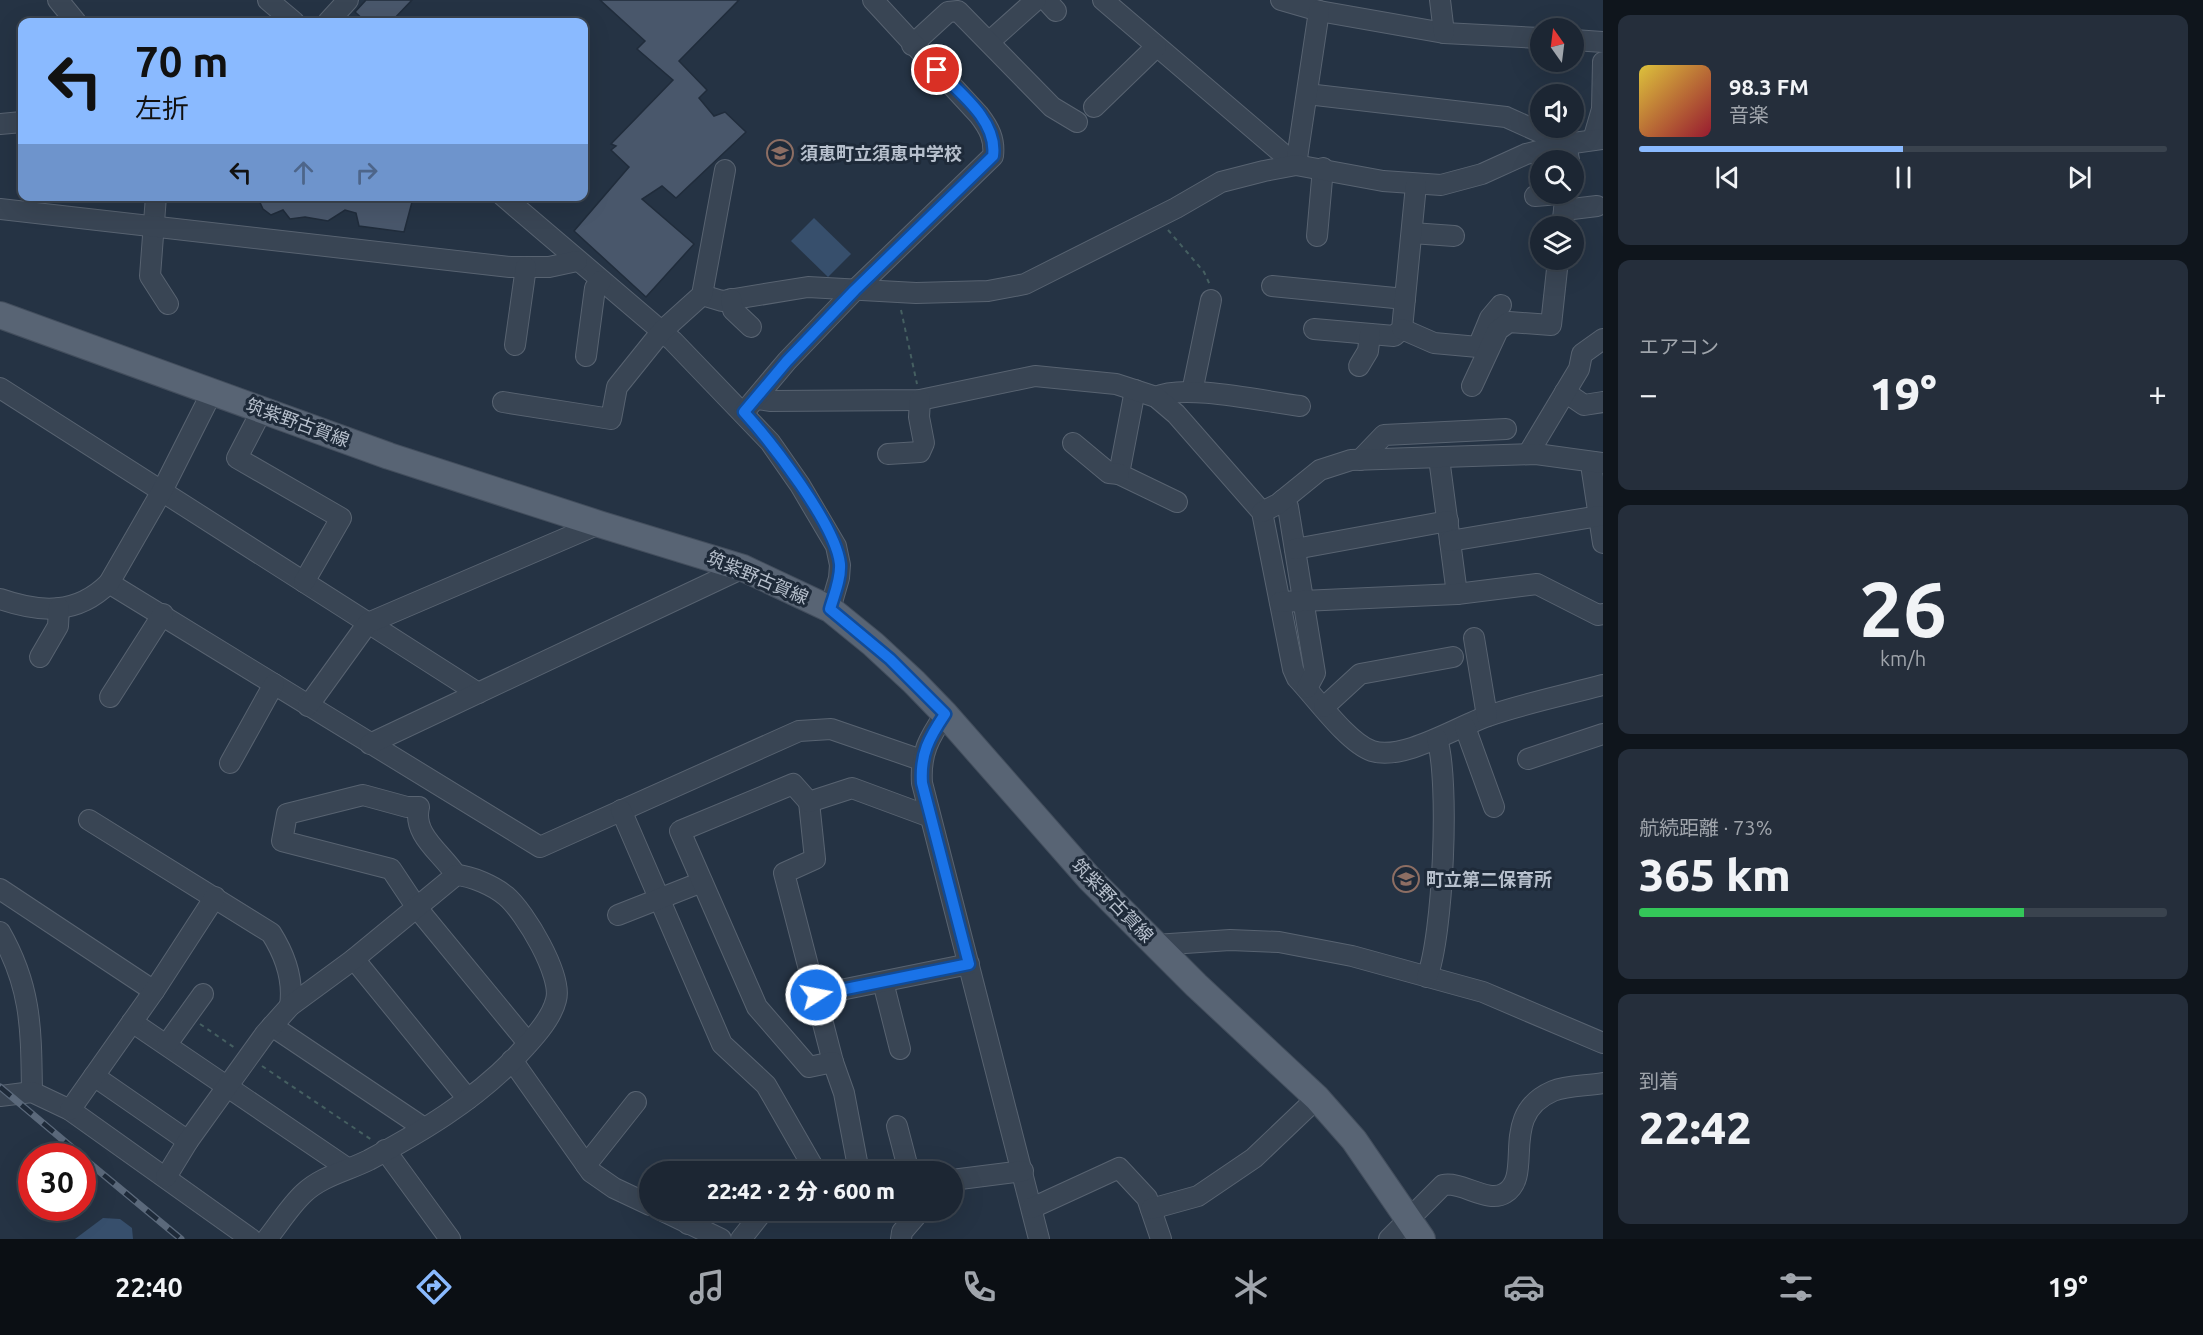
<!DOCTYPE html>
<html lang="ja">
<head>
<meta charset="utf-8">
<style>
	:root { --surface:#1c2633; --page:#252e3b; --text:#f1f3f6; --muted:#a0a5ac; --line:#3a434e; --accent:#8abaff }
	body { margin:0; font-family:Ubuntu,"Noto Sans JP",sans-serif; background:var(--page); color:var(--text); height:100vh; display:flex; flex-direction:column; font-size:22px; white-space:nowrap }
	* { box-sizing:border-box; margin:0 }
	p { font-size:20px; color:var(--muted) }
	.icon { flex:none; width:33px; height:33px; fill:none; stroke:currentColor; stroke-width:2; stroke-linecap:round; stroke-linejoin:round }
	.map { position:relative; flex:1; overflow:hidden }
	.details { display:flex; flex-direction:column; gap:15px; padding:15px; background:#0f151c; width:600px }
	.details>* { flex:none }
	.guide { position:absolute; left:18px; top:18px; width:570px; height:183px; border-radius:12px; box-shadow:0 6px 24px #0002,0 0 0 2px var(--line); background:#8abaff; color:#111; overflow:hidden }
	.needle { width:39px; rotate:346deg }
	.tools { position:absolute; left:1530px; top:18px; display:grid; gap:12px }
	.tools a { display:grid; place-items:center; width:54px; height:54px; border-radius:50%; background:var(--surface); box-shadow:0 6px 24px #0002,0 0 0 2px var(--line); font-size:30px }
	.speed { position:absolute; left:18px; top:1143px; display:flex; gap:12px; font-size:30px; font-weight:700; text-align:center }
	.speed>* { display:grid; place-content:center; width:78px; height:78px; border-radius:50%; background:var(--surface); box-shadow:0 6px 24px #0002,0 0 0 2px var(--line); line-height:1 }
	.speed .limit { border:9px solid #d22; background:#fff; color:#111 }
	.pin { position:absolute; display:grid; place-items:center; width:51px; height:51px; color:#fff; margin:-26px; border:3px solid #fff; border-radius:50%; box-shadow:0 2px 6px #0007 }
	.me { position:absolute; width:66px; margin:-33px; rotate:79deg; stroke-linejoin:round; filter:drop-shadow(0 0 4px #0008) }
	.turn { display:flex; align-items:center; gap:21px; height:126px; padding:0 18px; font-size:27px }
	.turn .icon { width:78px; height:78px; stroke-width:2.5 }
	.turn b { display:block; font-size:42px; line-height:51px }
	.lanes { display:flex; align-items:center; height:57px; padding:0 18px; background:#0003; justify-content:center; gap:30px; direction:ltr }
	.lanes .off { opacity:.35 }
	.big { font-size:45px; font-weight:800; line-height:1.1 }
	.details .widget { flex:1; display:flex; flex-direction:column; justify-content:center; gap:9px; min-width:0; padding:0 21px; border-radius:12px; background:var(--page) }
	.details .dial { align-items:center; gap:0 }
	.dial b { font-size:78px; line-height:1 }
	.song { display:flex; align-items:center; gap:18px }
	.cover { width:72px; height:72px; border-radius:9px; background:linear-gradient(135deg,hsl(50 70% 55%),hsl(350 70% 35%)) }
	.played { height:6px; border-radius:3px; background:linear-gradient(90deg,var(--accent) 50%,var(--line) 50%) }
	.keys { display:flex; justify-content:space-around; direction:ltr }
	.heat { display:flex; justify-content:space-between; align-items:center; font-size:33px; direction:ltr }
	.charge { height:9px; border-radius:4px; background:linear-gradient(90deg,#34c759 73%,var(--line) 0) }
	.trip { position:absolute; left:639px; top:1161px; width:324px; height:60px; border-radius:30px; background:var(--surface); box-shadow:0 6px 24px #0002,0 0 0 2px var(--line); font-weight:800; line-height:60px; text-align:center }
	.tab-bar { display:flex; height:96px; justify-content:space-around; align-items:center; background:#0b0f14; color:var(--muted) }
	.tab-bar .icon { width:42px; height:42px }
	.tab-bar .active { color:var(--accent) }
	.tab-bar b { font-size:27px; color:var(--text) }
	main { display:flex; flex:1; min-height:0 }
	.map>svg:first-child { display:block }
</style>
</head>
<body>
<main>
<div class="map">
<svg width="1603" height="1239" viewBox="0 0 1603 1239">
	<rect width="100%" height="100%" fill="#253344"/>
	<g fill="#374f6c">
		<path d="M814,218L851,254L828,277L791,241Z"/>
		<path d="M103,1218L120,1219L132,1228L133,1239H75Z"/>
	</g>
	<g fill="#49576b" stroke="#202c3b" stroke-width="1.5">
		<path d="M366,0H412L391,22H366L355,12Z"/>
		<path d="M600,0H739L679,61L707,90L699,98L714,116L725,112L746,132L676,198L662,186L642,199L694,244L646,297L574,231L629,167L611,150L616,146L611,144L673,80L637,49L645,41Z"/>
		<path d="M257,196H410L412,202L404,232L359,226L356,213L345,210L328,221L305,217L290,219L283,210L271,215L263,209Z"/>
	</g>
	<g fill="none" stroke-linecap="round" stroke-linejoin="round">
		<defs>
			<g id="minor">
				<path d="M58,0L76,22"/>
				<path d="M268,0L294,22"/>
				<path d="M1046,0L1056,11"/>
				<path d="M1103,0L1296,165"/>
				<path d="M1281,0L1319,11L1444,33L1540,38"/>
				<path d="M1440,0L1444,33"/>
				<path d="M328,22L348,0"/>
				<path d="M1574,40L1603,42"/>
				<path d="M989,42L1036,0"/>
				<path d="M912,45L948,12L958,11L1052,107L1077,122"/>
				<path d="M1307,94L1506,117L1566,144L1569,160"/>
				<path d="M1094,107L1156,47"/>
				<path d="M0,124L22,122"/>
				<path d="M1593,140L1602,109L1603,62"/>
				<path d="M1296,165L1319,11"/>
				<path d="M156,196L150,276L168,304"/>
				<path d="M503,196L673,341L770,442L800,485L836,546L840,565L839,578L830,609"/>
				<path d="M1535,196L1559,194"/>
				<path d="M0,209L510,267H549L577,261"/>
				<path d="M1564,210L1597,206"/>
				<path d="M1562,226L1566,194"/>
				<path d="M1412,233L1454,236"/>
				<path d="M1317,236L1323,168"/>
				<path d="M1272,286L1405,299"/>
				<path d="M702,295L722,301L808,287L916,293L988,291L1025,284L1176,208L1221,182L1264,171L1296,165L1383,181L1441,185L1482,174L1526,154L1566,144L1603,139"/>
				<path d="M731,299L733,310L751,327"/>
				<path d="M1314,329L1394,336L1402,329L1416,185"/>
				<path d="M1402,329L1434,343L1478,347L1490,318L1501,305"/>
				<path d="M515,345L526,267"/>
				<path d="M586,356L595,288L601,281"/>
				<path d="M1359,366L1368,351L1370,334"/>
				<path d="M1472,386L1498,330L1509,322L1551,325L1558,260"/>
				<path d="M0,388L478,693"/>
				<path d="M1135,390L1119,474L1177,502"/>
				<path d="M1192,392L1211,300"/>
				<path d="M1565,392L1584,405L1603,402"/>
				<path d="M1156,397C1184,383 1266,402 1300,406"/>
				<path d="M757,399L771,401L920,400L1035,376L1116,384L1156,397L1176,414L1262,512L1293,669L1297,678C1316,698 1348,743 1372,751C1404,761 1458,726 1488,716C1526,703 1565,695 1603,685"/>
				<path d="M503,402L611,419L617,387L662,331L702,295L725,170"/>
				<path d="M263,408L237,458L341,518L304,582"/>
				<path d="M744,412L787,361L855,290L993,156C995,139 989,128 979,115L873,0"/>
				<path d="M1073,443L1109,473L1119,474"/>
				<path d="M888,454L920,452L924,443L919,417L920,400"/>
				<path d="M1528,454L1579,369L1582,354L1603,339"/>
				<path d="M1439,458L1457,594"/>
				<path d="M1360,460L1384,435L1506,429"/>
				<path d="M1593,462L1592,471L1603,543"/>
				<path d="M1283,500L1288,507L1315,673L1307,688"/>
				<path d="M1262,512L1278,504L1320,470L1351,460L1536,454L1603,463"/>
				<path d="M1450,541L1599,516"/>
				<path d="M1295,549L1448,521"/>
				<path d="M109,583L540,847L799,731L831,729L921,760"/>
				<path d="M0,599C40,613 77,615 109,583L162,491L213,390"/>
				<path d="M1280,602L1457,594L1537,584L1598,615L1603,614"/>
				<path d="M1474,638L1487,716"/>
				<path d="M40,657L58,626L59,608"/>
				<path d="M110,697L163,614"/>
				<path d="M308,706L368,623L599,524"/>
				<path d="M1324,707L1360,674L1453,657"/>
				<path d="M945,714C929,738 920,753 922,783L1039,1239"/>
				<path d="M1465,727L1494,807"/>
				<path d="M370,744L743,568"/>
				<path d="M1528,759L1603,734"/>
				<path d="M230,763L274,684"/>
				<path d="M809,802L815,859L784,873L833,1062"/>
				<path d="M621,810L722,1044L766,1085L816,1172"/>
				<path d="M89,820L271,933C285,955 294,979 290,1006"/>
				<path d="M456,875C442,853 412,835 419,807H407L363,795L287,814L282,841L391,869L417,908L528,1043"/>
				<path d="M0,889L154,991"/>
				<path d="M618,915L702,882"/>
				<path d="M0,932C32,988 31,1030 32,1092"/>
				<path d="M1155,945L1230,940L1279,942L1352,956L1483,992L1603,1043"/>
				<path d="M354,959L468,1099"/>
				<path d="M1427,977C1443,937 1450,780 1437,739"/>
				<path d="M883,982L900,1049"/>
				<path d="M816,995L969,964"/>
				<path d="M132,1022L347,1168"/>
				<path d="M272,1026L424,1128"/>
				<path d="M167,1044L203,994"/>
				<path d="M512,1060L591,1172L614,1188L650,1205"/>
				<path d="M94,1076L188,1141"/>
				<path d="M0,1096L32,1092L70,1110L251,1239"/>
				<path d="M70,1110L154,991L215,897"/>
				<path d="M897,1126L909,1172"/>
				<path d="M385,1150L450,1239"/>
				<path d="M586,1165L636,1102"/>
				<path d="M859,1172L844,1093L833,1062L809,1067L757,1007L680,831L793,784L809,802L852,788L925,815"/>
				<path d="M166,1177L188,1141L265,1034L290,1006L354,959L456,875C472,876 494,886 506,896C525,912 563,976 556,1000C551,1021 528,1044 514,1059C472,1102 421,1132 369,1160C347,1171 322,1176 304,1193C290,1206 279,1224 267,1239"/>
				<path d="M952,1180L1023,1171"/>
				<path d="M1032,1208L1119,1168L1147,1198L1161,1239"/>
				<path d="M1151,1209L1198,1196L1254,1158L1317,1098"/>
				<path d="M661,1210L721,1239"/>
				<path d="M688,1224L703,1210"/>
				<path d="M741,1239L764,1210"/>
				<path d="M901,1239L902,1232L921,1210"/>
				<path d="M1389,1239L1443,1185C1462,1181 1488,1204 1505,1193C1535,1175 1497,1115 1553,1091C1567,1085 1587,1086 1603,1083"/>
			</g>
			<path id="major" d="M0,315L389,456L599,524L743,568L830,609L873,644L914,682L945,714L1089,878L1196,985L1317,1098L1354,1140L1422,1239"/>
		</defs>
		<use href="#minor" stroke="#586371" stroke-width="22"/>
		<use href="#major" stroke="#434e5d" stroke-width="28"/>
		<g stroke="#455f61" stroke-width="2" stroke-dasharray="4.5 4.5" stroke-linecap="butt">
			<path d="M1168,230L1204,272L1210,285"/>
			<path d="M901,310L917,384"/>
			<path d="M200,1024L235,1048"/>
			<path d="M262,1066L372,1140"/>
		</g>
		<use href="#minor" stroke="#394554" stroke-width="20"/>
		<use href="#major" stroke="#586474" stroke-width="26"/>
		<defs>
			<g id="rail">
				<path d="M0,1087L82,1156"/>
				<path d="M82,1157L181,1239"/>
			</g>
		</defs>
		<use href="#rail" stroke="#5b697b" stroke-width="7"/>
		<use href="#rail" stroke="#1e2a39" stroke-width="4.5" stroke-dasharray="14" stroke-linecap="butt"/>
	</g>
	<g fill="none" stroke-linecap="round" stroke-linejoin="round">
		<defs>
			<path id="route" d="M816,995L969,964L922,783C920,754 929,738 945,714L890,659L830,609C834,595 841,579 840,564C836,525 771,442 744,412L787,361L855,290L993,156C998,121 959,92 937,70"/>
		</defs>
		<use href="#route" stroke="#114b97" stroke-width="15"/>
		<use href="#route" stroke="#1a73e8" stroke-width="10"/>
	</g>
	<defs>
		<symbol id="school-ring" viewBox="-11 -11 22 22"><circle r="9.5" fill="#1e2a39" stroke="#8d6e63" stroke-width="1.5"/><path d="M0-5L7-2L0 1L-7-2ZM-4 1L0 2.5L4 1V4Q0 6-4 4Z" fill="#8d6e63"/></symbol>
	</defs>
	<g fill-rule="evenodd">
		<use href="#school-ring" x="765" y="138" width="30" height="30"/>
		<use href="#school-ring" x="1391" y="864" width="30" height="30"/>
	</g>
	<g text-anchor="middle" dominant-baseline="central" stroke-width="6" stroke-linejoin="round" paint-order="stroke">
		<g font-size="18" font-weight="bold" fill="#b7c0cd" stroke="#1e2a39" text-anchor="start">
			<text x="800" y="153">須恵町立須恵中学校</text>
			<text x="1426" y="879">町立第二保育所</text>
		</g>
		<g font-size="18" fill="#b7c0cd" stroke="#1e2a39">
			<text transform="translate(298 422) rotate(20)">筑紫野古賀線</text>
			<text transform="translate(758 577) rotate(23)">筑紫野古賀線</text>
			<text transform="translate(1113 900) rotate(46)">筑紫野古賀線</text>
		</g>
	</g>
</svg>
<div class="tools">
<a><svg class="needle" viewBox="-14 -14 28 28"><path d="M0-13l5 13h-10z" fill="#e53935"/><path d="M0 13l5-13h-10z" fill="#a0a5ac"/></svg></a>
<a><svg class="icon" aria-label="sound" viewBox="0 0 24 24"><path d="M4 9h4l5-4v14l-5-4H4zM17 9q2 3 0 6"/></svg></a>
<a><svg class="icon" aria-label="search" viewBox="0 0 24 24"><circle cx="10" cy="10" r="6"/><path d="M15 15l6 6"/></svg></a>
<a><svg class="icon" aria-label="layers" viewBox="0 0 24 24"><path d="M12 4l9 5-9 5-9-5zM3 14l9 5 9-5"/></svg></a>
</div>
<div class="speed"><div class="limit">30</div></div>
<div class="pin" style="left:937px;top:70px;background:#d93025"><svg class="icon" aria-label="arrive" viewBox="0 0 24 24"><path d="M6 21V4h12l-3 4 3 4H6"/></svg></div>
<svg class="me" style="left:816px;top:995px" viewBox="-20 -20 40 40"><circle r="17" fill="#1a73e8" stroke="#fff" stroke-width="3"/><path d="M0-11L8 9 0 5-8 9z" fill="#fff"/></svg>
<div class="trip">22:42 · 2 分 · 600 m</div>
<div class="guide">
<div class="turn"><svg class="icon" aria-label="left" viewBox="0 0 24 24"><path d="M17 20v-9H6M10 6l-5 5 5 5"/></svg><div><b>70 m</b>左折</div></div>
<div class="lanes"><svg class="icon" aria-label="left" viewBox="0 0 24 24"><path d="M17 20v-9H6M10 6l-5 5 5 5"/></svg><svg class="icon off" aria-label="ahead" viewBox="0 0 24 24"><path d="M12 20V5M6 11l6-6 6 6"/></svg><svg class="icon off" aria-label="right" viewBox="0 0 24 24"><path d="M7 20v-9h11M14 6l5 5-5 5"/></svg></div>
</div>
</div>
<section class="details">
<div class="widget">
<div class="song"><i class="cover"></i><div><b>98.3 FM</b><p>音楽</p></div></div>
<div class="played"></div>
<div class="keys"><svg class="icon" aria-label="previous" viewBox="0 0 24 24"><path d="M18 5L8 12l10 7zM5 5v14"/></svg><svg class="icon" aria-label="pause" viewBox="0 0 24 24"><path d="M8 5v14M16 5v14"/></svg><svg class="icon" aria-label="next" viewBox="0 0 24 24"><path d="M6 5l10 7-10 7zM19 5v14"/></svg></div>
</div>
<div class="widget"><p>エアコン</p>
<div class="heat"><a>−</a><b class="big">19°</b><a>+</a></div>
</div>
<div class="widget dial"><b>26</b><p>km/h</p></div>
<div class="widget"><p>航続距離 · 73%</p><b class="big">365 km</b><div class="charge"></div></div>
<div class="widget"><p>到着</p><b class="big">22:42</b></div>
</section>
</main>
<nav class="tab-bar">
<b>22:40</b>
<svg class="icon active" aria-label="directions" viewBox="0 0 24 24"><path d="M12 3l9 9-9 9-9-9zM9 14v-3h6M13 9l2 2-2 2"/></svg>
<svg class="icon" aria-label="music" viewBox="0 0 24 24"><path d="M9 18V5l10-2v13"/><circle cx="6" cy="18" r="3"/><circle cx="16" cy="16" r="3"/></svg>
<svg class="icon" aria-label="phone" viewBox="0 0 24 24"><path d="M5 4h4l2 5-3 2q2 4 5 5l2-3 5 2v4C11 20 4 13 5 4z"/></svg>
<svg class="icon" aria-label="climate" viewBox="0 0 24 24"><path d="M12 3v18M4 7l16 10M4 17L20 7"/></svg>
<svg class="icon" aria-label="car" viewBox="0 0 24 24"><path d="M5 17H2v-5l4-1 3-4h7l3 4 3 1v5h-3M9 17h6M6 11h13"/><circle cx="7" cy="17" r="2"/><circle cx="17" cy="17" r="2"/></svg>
<svg class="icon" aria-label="filters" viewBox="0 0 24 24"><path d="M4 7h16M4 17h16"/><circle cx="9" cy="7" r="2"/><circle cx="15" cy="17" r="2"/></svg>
<b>19°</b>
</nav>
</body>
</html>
